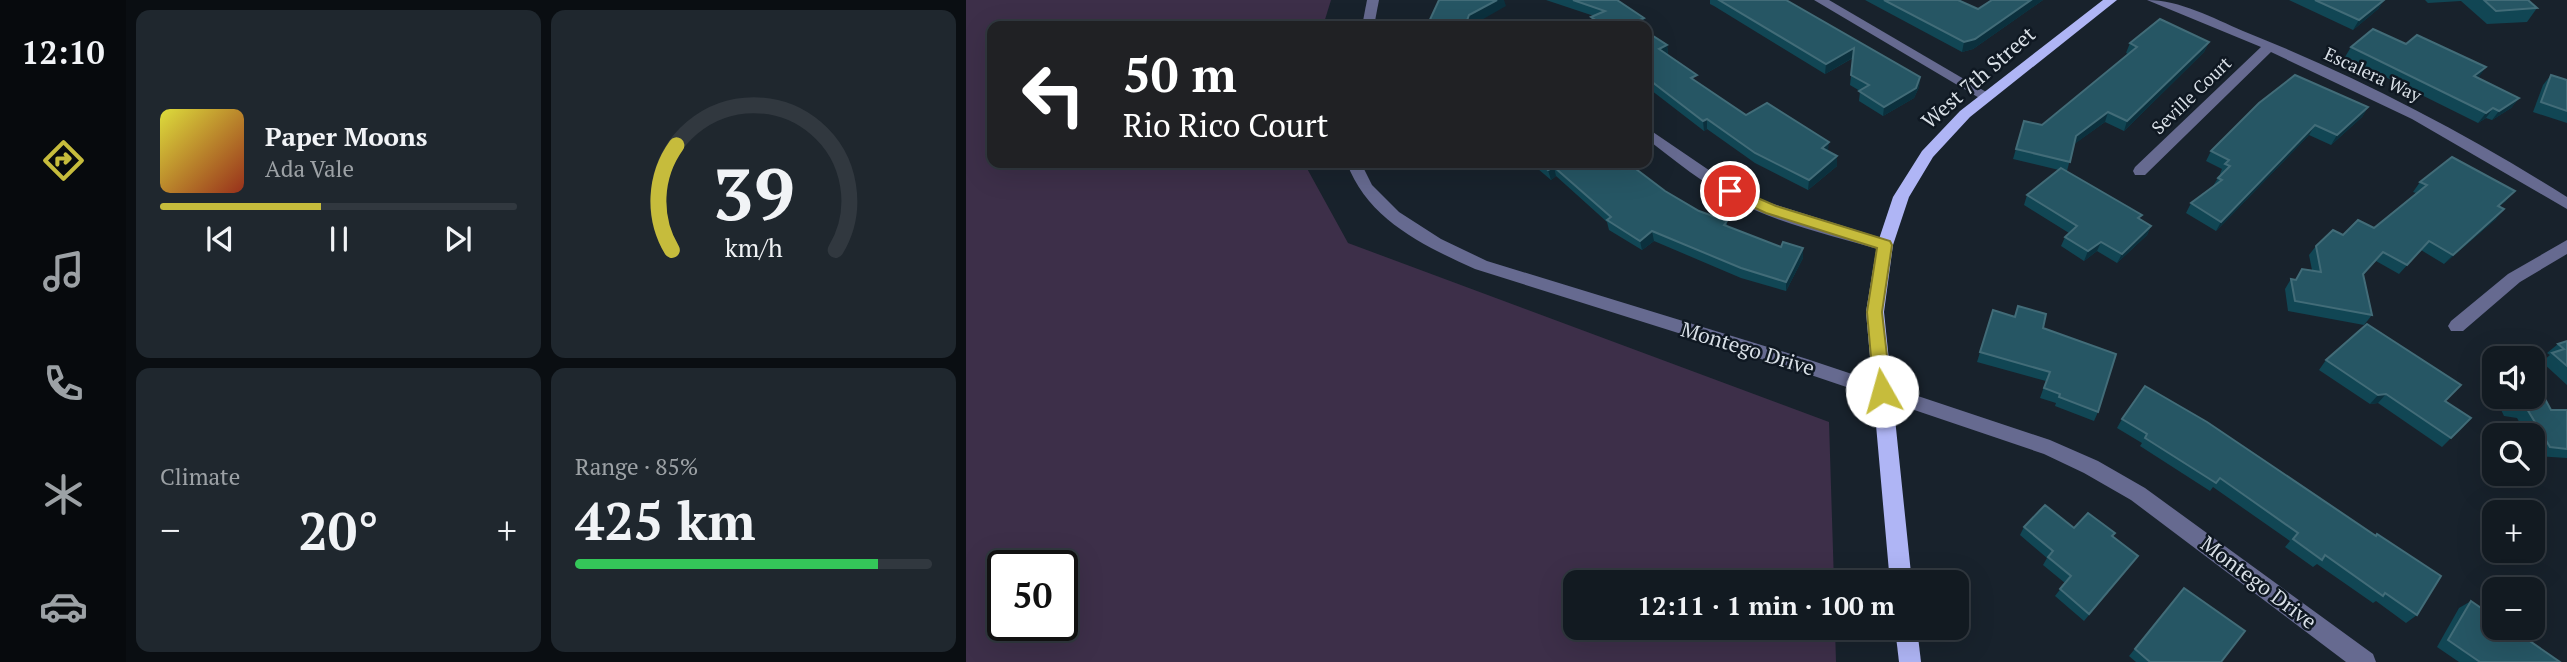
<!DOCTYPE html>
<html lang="en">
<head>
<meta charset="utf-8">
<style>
	:root { --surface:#121a21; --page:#1f272e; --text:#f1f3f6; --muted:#9ca1a5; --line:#31383f; --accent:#c6bc3c }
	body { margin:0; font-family:"PT Serif",serif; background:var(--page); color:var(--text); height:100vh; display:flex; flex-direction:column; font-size:26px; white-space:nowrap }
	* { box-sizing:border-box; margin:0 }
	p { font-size:23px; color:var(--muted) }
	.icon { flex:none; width:38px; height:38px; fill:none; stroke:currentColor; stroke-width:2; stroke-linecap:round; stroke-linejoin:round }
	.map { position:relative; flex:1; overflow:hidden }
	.details { display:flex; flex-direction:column; gap:10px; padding:10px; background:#0a0e12; width:840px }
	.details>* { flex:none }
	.guide { position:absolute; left:21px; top:21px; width:665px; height:147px; border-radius:14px; box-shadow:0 7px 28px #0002,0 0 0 2px var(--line); background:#202124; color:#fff; overflow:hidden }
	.controls { position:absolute; left:1516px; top:346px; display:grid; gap:14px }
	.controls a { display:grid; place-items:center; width:63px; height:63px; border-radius:14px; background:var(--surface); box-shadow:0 7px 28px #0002,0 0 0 2px var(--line); font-size:35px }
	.speed { position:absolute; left:21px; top:550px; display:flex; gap:14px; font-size:35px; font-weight:700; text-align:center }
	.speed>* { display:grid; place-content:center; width:91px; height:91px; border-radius:50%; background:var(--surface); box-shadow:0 7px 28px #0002,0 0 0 2px var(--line); line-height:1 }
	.speed .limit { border:4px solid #111; border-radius:10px; background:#fff; color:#111 }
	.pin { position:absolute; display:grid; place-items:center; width:60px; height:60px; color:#fff; margin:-30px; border:4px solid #fff; border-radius:50%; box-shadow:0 2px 7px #0007 }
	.me { position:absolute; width:77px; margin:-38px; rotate:353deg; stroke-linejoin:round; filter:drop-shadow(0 0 5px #0008) }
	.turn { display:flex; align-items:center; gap:24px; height:147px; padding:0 21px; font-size:32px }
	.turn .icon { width:91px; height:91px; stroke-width:2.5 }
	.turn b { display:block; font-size:49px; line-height:60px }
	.big { font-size:52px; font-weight:700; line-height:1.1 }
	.details .tile { flex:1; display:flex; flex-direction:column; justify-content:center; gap:10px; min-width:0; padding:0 24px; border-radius:14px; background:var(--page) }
	.details .dial { align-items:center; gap:0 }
	.dial svg { height:182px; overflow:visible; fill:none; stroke:var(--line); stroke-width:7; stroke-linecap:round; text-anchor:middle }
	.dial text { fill:var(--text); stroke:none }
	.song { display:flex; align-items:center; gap:21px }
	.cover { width:84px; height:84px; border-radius:10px; background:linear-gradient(135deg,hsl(60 70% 55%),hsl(10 70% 35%)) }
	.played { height:7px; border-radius:4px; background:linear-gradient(90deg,var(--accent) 45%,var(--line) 45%) }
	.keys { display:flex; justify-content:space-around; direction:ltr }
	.heat { display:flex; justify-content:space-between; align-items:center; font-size:38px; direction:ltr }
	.charge { height:10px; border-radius:5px; background:linear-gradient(90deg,#34c759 85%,var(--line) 0) }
	.details .tiles { flex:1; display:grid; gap:10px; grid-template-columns:repeat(2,1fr) }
	.trip { position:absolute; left:597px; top:570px; width:406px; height:70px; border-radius:14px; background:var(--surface); box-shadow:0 7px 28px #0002,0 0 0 2px var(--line); font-weight:700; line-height:70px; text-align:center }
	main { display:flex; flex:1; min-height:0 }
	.tab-bar { display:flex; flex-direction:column; width:126px; justify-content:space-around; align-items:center; background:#070a0d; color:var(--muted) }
	.tab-bar .icon { width:49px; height:49px }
	.tab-bar .active { color:var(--accent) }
	.tab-bar b { font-size:32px; color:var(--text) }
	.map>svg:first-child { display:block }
</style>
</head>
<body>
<main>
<nav class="tab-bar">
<b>12:10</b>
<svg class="icon active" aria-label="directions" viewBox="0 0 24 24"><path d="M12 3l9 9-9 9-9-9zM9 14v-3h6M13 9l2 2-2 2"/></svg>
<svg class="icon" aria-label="music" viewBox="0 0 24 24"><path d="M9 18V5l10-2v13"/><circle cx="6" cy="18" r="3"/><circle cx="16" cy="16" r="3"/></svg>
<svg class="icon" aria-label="phone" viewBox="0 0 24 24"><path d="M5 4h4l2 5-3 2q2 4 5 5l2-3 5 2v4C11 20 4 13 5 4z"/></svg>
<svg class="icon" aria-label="climate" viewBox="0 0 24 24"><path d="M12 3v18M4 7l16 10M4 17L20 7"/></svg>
<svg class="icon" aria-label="car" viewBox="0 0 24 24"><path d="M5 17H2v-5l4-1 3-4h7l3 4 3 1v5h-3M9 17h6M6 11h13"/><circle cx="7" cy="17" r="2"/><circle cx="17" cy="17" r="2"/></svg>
</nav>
<section class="details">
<div class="tiles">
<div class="tile">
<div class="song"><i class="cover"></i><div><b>Paper Moons</b><p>Ada Vale</p></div></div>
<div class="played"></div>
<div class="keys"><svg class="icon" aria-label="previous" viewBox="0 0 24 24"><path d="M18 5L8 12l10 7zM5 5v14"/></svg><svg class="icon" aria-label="pause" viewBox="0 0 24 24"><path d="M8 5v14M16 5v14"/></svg><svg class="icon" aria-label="next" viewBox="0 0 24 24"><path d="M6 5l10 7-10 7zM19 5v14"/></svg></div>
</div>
<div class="tile dial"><svg viewBox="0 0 100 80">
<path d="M14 69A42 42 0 1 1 86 69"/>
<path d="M14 69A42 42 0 0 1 16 23" stroke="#c6bc3c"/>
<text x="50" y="56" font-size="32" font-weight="700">39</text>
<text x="50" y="72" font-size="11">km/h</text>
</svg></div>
<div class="tile"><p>Climate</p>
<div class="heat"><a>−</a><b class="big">20°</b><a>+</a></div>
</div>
<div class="tile"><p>Range · 85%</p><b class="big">425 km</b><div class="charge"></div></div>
</div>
</section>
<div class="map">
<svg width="1601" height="662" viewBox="0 0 1601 662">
	<rect width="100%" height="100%" fill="#18222c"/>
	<path fill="#3d2f49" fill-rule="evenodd" d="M0,0H365L357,26H26V163H338L382,243L863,422L868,583H609V628H869L870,662H0ZM37,565H96V625H37Z"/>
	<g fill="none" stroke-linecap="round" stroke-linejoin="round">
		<g fill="#666a90" fill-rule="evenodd">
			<path d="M401,0H413L408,26H396Z"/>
			<path d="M848,0H863L1027,96L1025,99H1015Z"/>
			<path d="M1181,0C1214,0 1247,18 1277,31C1390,76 1498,132 1601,197V209L1446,119L1305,52L1179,175H1169L1167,171L1169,167L1295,47Z"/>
			<path d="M681,128L756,179L798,201L925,241L927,245L919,251C869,236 816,225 770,201C738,184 709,161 681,139Z"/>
			<path d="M381,163H395L406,185L433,212L475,239L521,261L841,359L1084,440L1132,461L1179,488L1407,654L1410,662H1380L1165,500L1118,473L1078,454L839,373L509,269C458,246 401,219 381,163Z"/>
			<path d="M1601,240V254L1554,282L1497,331H1485L1482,326L1485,321L1542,274Z"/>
		</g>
		<g fill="#afb5f5" fill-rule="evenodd">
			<path d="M1137,0H1151L1004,117L967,157L943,197L927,245L918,312L946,583H924L900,312L911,245L927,197L956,151L994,111Z"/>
			<path d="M929,628H951L955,662H933Z"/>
		</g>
	</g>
	<g fill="#114654">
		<path d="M580,0H651L679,26H627L625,17L628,16Z"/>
		<path d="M744,0H820L954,77L953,87L948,98L917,116L893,101L894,91L884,85L887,58L859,74L748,6L744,4Z"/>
		<path d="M899,0H992L1012,9L1025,0H1077L1007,49L996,52Z"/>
		<path d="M1323,0H1418L1412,9L1387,30Z"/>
		<path d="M1459,0H1562L1571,8L1561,22L1521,24L1495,1L1462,3Z"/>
		<path d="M681,32L701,45L702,55L731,82L780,115L862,151L871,166L842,190L789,163L741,129L738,131L681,87Z"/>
		<path d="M1243,42L1238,52L1158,131L1139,122L1108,144L1101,171L1185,226L1181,235L1151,263L1131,251L1118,261L1095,246L1099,237L1103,233L1058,205L1061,195L1093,170L1047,159L1058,121L1076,125L1162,54L1160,53L1164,43Z"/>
		<path d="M1385,47L1512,78L1553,98L1545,108L1526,120L1520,118L1512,123L1379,57Z"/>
		<path d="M1585,75L1601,80V123L1567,112L1577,85Z"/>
		<path d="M1402,107L1396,117L1365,145L1343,135L1250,231L1220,213L1225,203L1247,186L1252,178L1255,174H1254L1256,169L1240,161L1245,151Z"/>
		<path d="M565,163H662L699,191L733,211L761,221V226L837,258L820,291L775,278L688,241L676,250L643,230L641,222L590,176L585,180Z"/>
		<path d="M1454,182L1540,201L1534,206L1530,219L1478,264L1455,250L1433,274L1410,261L1397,275L1406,315L1398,325L1322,311L1319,289L1325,279L1329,280L1336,269L1346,270L1343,255L1350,246L1377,235L1408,228L1450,193L1447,192Z"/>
		<path d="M1052,306L1077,328L1132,412L1128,421L1089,406L1090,403L1074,398L1080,381L1011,362L1027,310L1048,316Z"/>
		<path d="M1601,341V385L1576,362L1584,355L1581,353L1592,344Z"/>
		<path d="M1360,360L1479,401L1485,438L1476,447L1412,403L1404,404L1353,370Z"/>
		<path d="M1529,397H1566L1585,410H1601V458L1572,456L1566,445V436H1561L1551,418L1538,416Z"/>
		<path d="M1156,419L1409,535L1411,534L1451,615L1440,623L1410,601L1407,603L1351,564L1347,567L1319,547L1324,541L1247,487L1244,491L1174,446L1176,443L1151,428Z"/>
		<path d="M1058,527L1108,528L1147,536L1172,556L1118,621L1089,596L1099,583L1077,565L1081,558L1054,535Z"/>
		<path d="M1218,588L1255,662H1170L1163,656Z"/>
		<path d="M1505,601L1594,662H1493L1471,647L1493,608Z"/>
	</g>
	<g fill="#0b303d">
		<path d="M531,0H538L540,6L505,26H499L503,15Z"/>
		<path d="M1065,0H1077L1007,49L996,52L998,42Z"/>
		<path d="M1418,0L1412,9L1387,30L1393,20Z"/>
		<path d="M678,18L679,26H661Z"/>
		<path d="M1243,42L1238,52L1158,131L1161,121Z"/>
		<path d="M701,45L702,55L693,49Z"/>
		<path d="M888,48V57L859,74L860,64Z"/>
		<path d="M1520,67L1513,77L1501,86L1508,76Z"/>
		<path d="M954,77L953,87L948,98L917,116L918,107Z"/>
		<path d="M1553,98L1545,108L1526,120L1533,111Z"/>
		<path d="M1402,107L1396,117L1365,145L1371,135Z"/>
		<path d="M1527,108L1520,118L1512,123L1520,113Z"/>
		<path d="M1142,112L1139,122L1107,145L1110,136Z"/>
		<path d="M741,119V129L738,131L737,121Z"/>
		<path d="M1349,125L1343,135L1250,231L1255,222Z"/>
		<path d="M863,142L862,151L856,148Z"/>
		<path d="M871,156V166L842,190L843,180Z"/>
		<path d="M588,167L590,176L585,180L582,170Z"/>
		<path d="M1549,191L1540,201L1523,215L1532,206Z"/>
		<path d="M1538,209L1530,219L1478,264L1487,255Z"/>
		<path d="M1185,226L1181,235L1151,263L1156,254Z"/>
		<path d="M686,231L688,241L676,250L674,241Z"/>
		<path d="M1135,242L1131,251L1118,261L1122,251Z"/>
		<path d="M837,248V258L820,291V282Z"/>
		<path d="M1420,394L1412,403L1404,404L1412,395Z"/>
	</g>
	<g fill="#265664" stroke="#426c78" stroke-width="2">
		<path d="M473,0H531L503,15L499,26H461Z"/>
		<path d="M607,0H651L678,18L661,26H639L625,17L639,11Z"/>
		<path d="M753,0H820L954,77L950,88L918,107L893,91L903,85L885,75L888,48L860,64Z"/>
		<path d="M918,0H992L1012,9L1026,0H1065L1009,39L998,42Z"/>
		<path d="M1349,0H1418L1393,20Z"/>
		<path d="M1518,0H1562L1571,8L1530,11Z"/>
		<path d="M1194,19L1243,42L1161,121L1142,112L1110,136L1104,162L1050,149L1058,121L1076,125L1171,47L1164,43Z"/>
		<path d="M1407,29L1440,44L1451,35L1520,67L1508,76L1553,98L1533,111L1527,108L1520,113L1385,47Z"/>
		<path d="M681,32L701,45L693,49L731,75L725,78L780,115L801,103L863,142L856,148L871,156L843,180L789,153L741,119L737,121L681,78Z"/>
		<path d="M1329,75L1402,107L1371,135L1349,125L1255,222L1225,203L1256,180L1252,178L1264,166L1259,164L1263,160L1245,151L1293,103Z"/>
		<path d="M1585,75L1601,80V111L1575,102Z"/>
		<path d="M1486,157L1549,191L1532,206L1538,209L1487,255L1463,241L1441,265L1417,252L1397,274L1406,315L1329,301L1325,279L1330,280L1336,269L1355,272L1350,246L1367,230L1377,235L1392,220L1408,228L1461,185L1454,182Z"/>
		<path d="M574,163H662L699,191L733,211L761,221L758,225L815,247L817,242L837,248L820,282L775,268L686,231L674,241L641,220L645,217L588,167L582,170Z"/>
		<path d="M1095,168L1176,215L1172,218L1185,226L1156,254L1135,242L1122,251L1099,237L1111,226L1061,195Z"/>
		<path d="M1052,306L1080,314L1077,328L1150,354L1132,412L1093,397L1094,394L1078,388L1084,372L1014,352L1027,310L1049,317Z"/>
		<path d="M1401,324L1495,385L1479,401L1505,418L1485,438L1420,394L1412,395L1360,360Z"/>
		<path d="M1601,341V366L1586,353L1598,349L1592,344Z"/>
		<path d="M1566,385L1572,386L1585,410H1601V449L1584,447L1561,409L1548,407L1543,397H1566Z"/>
		<path d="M1179,386L1241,422L1410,536L1411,534L1475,576L1451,615L1419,593L1417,596L1359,555L1356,560L1327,539L1332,533L1254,478L1250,483L1179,438L1181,434L1156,419Z"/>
		<path d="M1079,505L1108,528L1122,513L1149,533L1146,536L1172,556L1123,614L1094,589L1105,576L1082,557L1087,551L1058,527Z"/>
		<path d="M1218,588L1279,631L1255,662H1184L1169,649Z"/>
		<path d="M1505,601L1528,617V628H1545L1594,662H1514L1482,640Z"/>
	</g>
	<path fill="#c6bc3c" stroke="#817a27" stroke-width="2" d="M764,186L810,206L924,241L926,245L916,312L925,391L922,396H911L908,391L901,312L911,248L800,213L759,194V188Z"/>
	<g text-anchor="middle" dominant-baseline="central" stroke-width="5" stroke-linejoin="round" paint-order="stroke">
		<g font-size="18" fill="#d8dfe6" stroke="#0f1822">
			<text transform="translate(1407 74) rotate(25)">Escalera Way</text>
			<text transform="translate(1225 95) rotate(-44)">Seville Court</text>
		</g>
		<g font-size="21" fill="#d8dfe6" stroke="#0f1822">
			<text transform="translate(1012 77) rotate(-41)">West 7th Street</text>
			<text transform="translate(782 348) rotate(17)">Montego Drive</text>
			<text transform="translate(1293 582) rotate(37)">Montego Drive</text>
		</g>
	</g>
</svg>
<div class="controls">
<a><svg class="icon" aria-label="sound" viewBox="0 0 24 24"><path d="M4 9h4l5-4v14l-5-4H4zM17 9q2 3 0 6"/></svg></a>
<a><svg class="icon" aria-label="search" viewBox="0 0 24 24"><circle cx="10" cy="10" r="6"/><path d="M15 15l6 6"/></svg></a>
<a>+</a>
<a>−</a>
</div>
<div class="speed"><div class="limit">50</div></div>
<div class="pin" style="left:764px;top:191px;background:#d93025"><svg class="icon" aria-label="arrive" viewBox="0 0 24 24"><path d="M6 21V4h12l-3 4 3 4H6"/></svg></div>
<svg class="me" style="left:916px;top:391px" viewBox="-20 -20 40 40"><circle r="19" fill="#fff"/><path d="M0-13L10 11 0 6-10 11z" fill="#c6bc3c"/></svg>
<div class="trip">12:11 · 1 min · 100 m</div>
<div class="guide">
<div class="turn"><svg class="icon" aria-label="left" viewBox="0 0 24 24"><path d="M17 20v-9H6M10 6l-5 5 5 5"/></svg><div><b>50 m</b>Rio Rico Court</div></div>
</div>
</div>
</main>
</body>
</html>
